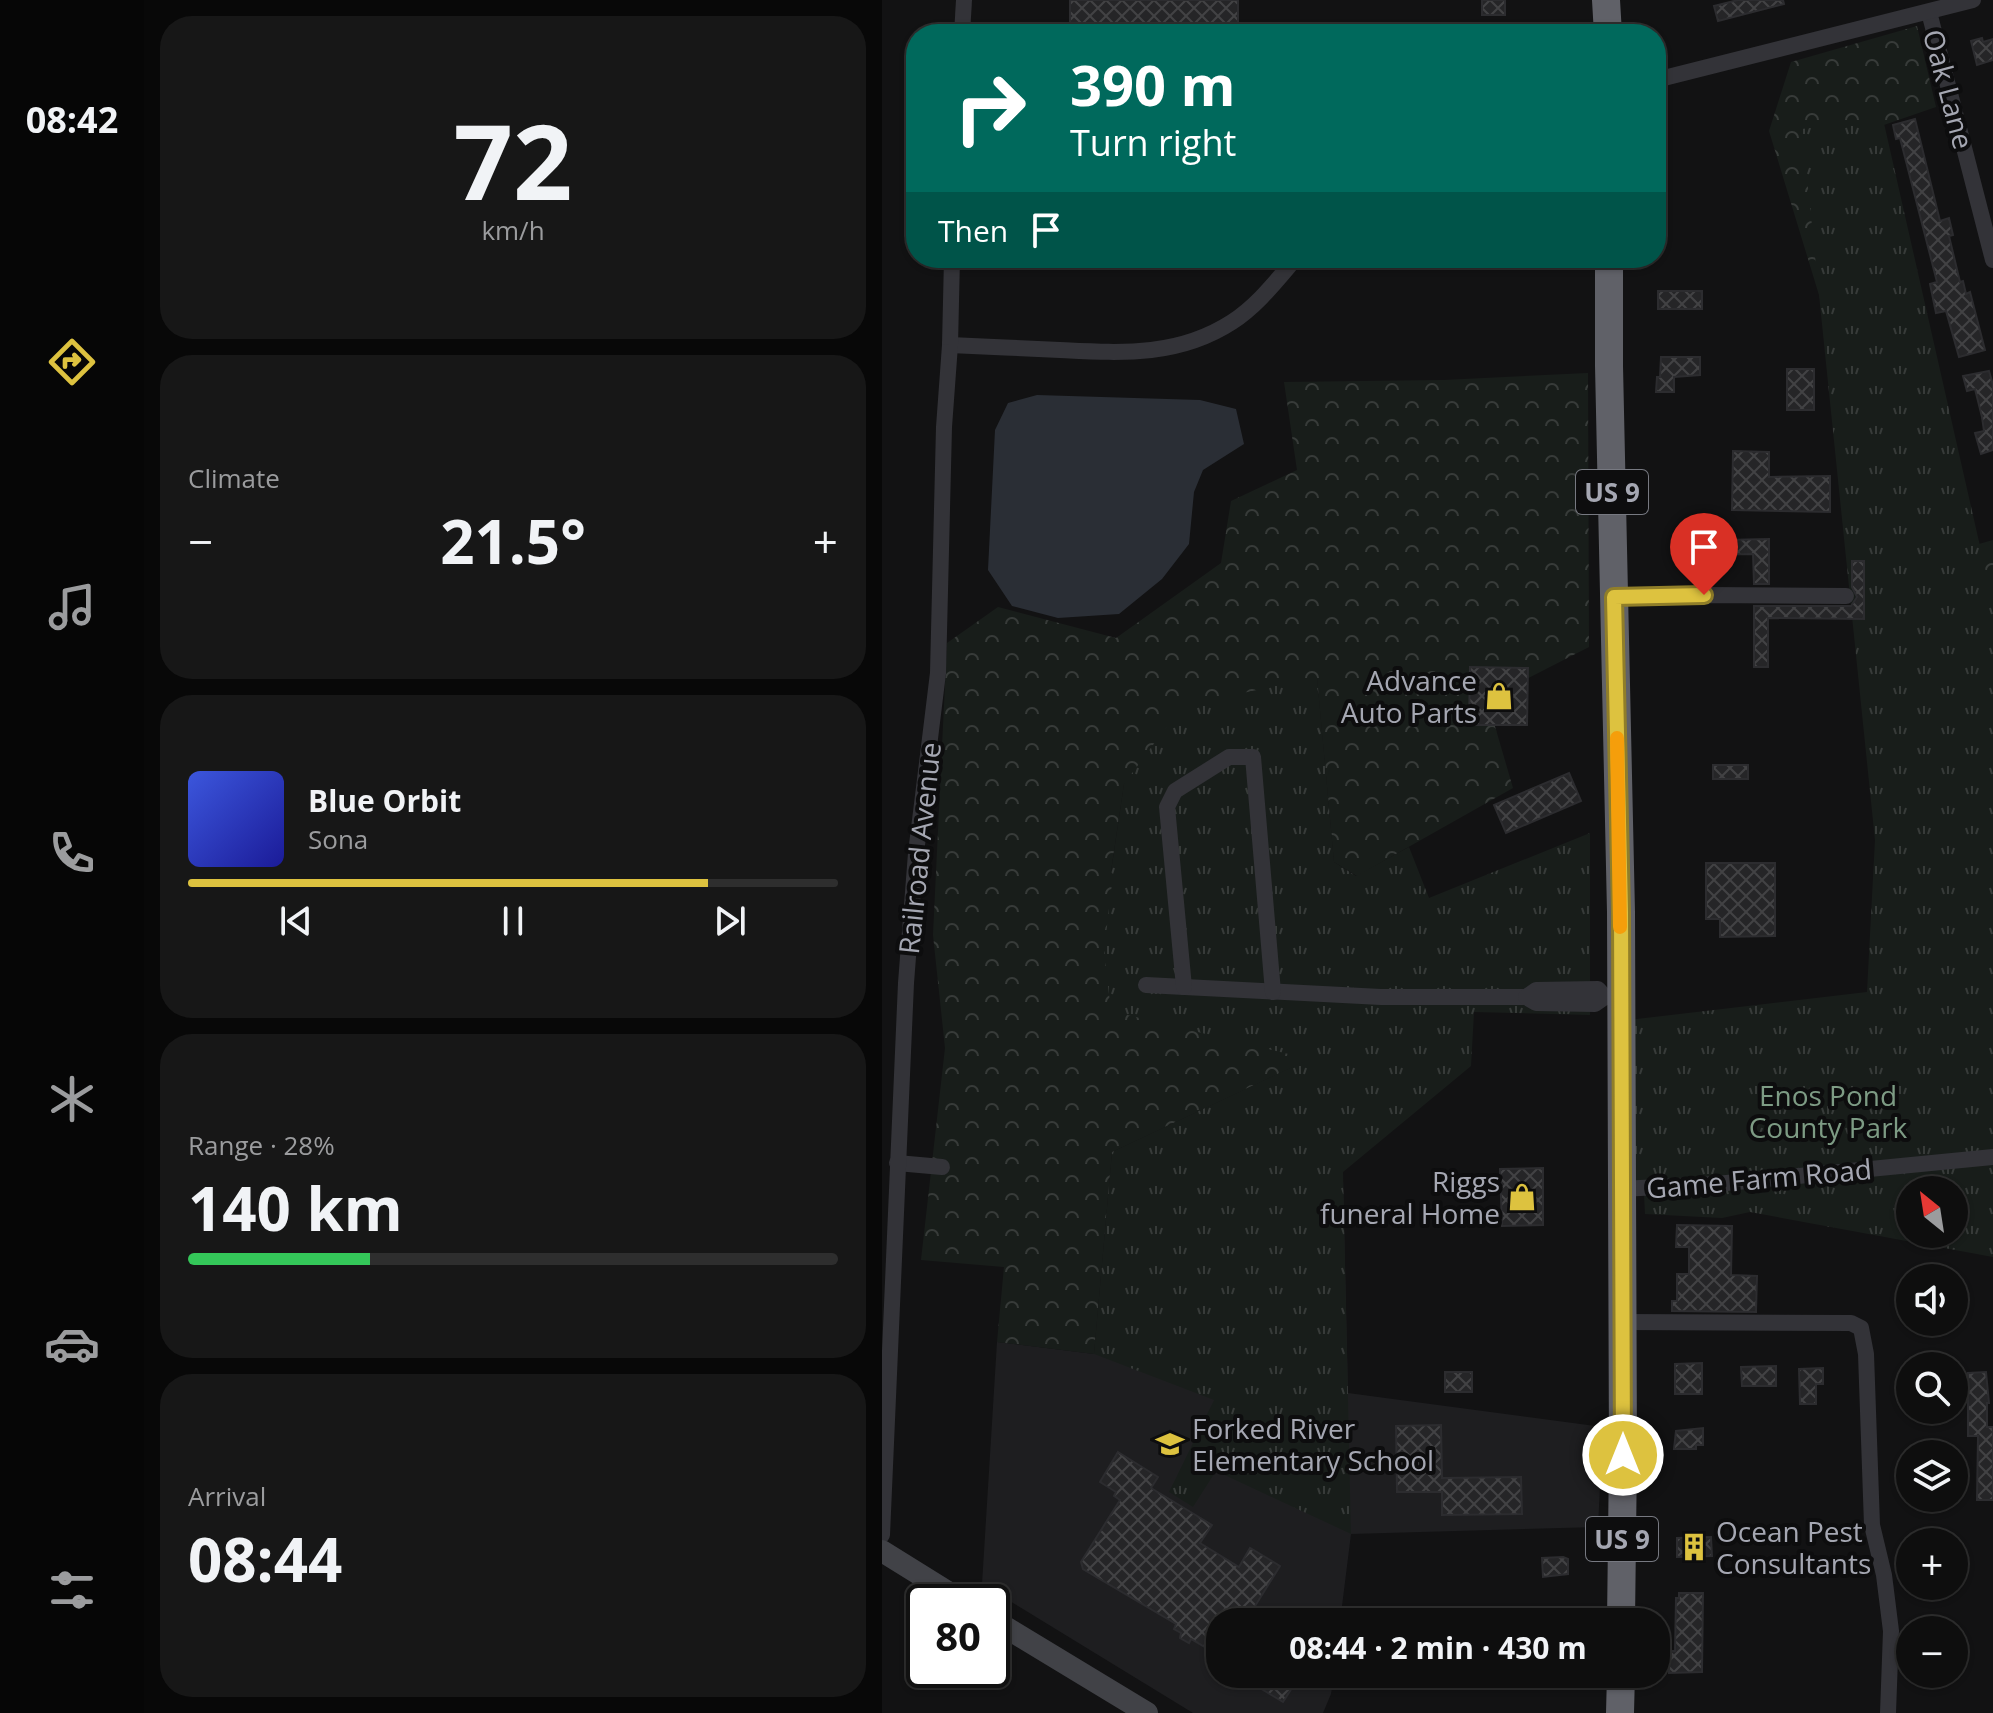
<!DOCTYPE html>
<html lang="en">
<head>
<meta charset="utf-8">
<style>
	:root { --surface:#0e0e0e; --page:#171717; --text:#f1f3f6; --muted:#9b9c9e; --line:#2e2e2e; --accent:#ddc23f }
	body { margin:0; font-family:"Open Sans",sans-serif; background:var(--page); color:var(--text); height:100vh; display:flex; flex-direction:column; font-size:30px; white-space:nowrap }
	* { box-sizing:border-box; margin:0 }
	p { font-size:26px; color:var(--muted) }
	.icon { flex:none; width:44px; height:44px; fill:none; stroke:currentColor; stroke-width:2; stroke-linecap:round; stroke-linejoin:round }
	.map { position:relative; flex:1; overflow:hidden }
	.sheet { display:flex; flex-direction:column; gap:16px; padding:16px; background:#080808; width:738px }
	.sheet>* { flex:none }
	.top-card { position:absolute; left:24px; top:24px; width:760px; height:244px; border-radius:32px; box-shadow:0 2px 6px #0004,0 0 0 2px var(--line); background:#00695c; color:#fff; overflow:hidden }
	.needle { width:52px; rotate:330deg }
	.tools { position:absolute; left:1014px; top:1176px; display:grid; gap:16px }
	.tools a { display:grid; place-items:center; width:72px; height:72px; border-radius:50%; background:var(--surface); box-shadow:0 2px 6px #0004,0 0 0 2px var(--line); font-size:40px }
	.speed { position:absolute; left:24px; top:1584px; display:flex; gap:16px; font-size:40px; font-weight:700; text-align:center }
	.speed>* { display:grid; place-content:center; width:104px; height:104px; border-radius:50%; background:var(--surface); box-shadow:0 2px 6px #0004,0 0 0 2px var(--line); line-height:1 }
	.speed .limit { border:4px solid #111; border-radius:12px; background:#fff; color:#111 }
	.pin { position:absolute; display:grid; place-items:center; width:68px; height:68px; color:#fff; margin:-82px -34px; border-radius:50% 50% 50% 0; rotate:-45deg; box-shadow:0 0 8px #0007 }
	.pin .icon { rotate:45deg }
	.me { position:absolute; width:88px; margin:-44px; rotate:0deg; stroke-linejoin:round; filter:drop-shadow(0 0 6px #0008) }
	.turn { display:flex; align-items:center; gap:28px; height:168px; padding:0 32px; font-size:36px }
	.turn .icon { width:104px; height:104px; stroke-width:2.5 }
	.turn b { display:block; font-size:56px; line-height:68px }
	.then { display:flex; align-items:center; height:76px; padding:0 32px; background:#0003; gap:16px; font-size:30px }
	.big { font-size:60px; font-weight:700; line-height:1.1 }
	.sheet .widget { flex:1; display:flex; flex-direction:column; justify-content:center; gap:12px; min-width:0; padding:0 28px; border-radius:32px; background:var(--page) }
	.sheet .dial { align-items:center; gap:0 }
	.dial b { font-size:104px; line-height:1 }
	.song { display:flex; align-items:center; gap:24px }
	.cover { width:96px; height:96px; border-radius:12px; background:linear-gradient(135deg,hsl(230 70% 55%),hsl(240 70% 35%)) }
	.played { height:8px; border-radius:4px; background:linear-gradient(90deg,var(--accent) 80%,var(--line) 80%) }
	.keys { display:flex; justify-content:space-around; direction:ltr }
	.heat { display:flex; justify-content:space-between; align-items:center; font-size:44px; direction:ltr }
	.charge { height:12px; border-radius:6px; background:linear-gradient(90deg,#34c759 28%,var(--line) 0) }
	.trip { position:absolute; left:324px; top:1608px; width:464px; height:80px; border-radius:32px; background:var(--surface); box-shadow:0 2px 6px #0004,0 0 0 2px var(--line); font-weight:700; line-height:80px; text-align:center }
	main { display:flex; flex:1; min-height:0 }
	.menu { display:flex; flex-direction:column; width:144px; justify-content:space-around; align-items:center; background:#060606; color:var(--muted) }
	.menu .icon { width:56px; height:56px }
	.menu .active { color:var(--accent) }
	.menu b { font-size:36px; color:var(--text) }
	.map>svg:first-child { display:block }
</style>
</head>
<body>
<main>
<nav class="menu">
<b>08:42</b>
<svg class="icon active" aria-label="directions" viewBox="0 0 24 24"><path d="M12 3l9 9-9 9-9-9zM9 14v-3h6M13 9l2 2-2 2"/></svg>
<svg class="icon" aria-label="music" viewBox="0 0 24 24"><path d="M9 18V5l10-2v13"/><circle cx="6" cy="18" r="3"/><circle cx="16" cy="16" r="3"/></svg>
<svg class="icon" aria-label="phone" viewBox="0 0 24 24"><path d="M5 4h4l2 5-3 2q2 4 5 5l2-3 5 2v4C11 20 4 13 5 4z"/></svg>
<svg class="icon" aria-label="climate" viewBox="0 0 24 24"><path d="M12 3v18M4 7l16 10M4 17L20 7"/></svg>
<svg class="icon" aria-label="car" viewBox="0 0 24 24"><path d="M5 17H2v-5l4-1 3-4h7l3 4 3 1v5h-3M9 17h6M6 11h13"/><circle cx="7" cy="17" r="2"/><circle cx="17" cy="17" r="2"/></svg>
<svg class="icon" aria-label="filters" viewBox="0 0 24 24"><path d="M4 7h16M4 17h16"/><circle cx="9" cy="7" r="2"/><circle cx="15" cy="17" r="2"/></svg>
</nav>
<section class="sheet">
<div class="widget dial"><b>72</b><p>km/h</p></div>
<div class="widget"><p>Climate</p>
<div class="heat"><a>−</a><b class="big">21.5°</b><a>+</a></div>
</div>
<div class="widget">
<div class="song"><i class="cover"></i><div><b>Blue Orbit</b><p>Sona</p></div></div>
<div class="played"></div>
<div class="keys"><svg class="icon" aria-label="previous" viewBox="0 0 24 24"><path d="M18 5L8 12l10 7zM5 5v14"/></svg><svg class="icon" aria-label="pause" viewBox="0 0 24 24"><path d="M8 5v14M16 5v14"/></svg><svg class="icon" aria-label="next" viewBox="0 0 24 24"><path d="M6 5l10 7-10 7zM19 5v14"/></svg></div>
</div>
<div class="widget"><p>Range · 28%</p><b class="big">140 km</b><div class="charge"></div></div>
<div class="widget"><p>Arrival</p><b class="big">08:44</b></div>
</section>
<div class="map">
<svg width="1111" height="1713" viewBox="0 0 1111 1713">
	<defs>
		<pattern id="forest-crowns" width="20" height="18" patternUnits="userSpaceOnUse" patternTransform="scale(2)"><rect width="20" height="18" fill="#181d1a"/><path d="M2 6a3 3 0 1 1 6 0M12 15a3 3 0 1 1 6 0" fill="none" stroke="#373b39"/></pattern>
		<pattern id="park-tufts" width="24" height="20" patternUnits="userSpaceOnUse" patternTransform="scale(2)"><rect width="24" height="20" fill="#181d1a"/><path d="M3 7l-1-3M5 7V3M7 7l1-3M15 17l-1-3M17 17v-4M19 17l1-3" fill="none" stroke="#373b39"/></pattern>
		<pattern id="building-cross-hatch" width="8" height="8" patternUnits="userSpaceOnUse" patternTransform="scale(2)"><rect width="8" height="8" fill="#252527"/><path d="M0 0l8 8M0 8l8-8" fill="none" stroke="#424244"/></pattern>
	</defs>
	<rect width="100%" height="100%" fill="#121213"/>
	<path fill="#1e1e20" d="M461,1178L466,1393L721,1427L716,1527L469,1534L458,1622H338V1674H452L449,1694L441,1713H311L100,1584L115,1342L212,1354Z"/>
	<g fill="url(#forest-crowns)">
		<path d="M1035,26L1054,107L967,137L1097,544L1111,540V911L955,354L887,131L909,62Z"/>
		<path d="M706,373L707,647L605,699L631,788L475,876L452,862L435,678L242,784L229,871L428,1059L230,1152L212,1354L115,1342L122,1267L39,1260L63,1048L51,935L65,643L116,607L234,638L339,563L349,501L415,470L402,382L562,380Z"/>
	</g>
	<g fill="url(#park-tufts)" fill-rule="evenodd">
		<path d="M1001,119L1105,577L1111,576V1257L868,1212L840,1218L763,1214L762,1193L739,1189L738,1021L985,992L993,840L920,129ZM1028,1190H1072V1234H1028Z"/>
		<path d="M435,677L452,862L474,876L527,847L547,898L708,833V1015L592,1012L589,1066L461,1172L469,1534L334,1471L311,1507L287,1492L332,1400L212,1354L230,1152L427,1059L229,1011L222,952L231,874L229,872L242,784L300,706Z"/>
	</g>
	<path fill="#2a2e35" d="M155,395L318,400L354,409L362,444L321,470L312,492L307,544L280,579L237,614L176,618L130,606L106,570L113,430L126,403Z"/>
	<g fill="url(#building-cross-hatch)" stroke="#2c2c2f" stroke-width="2">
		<rect x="188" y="0" width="168" height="34"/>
		<rect x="600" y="0" width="23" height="15"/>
		<path d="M856,0H901L902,4L836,21L832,6Z"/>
		<path d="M1100,38L1101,42L1111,39V60L1095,65L1089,41Z"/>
		<path d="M1033,119L1058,221L1067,218L1071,235L1067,236L1078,282L1081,281L1084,294L1088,292L1103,350L1077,357L1064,311L1054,313L1048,284L1055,282L1018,138L1014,139L1011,125Z"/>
		<rect x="776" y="291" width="44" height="18"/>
		<path d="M779,357H818V375L792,377V392H774L775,377H778Z"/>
		<rect x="905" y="369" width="27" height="41"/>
		<path d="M1107,371L1111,385V450L1099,454L1093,433L1102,431L1100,417L1093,389L1085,391L1081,376Z"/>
		<path d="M851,451L887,452V477L948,476V512L850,510Z"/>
		<path d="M842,527V540L887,539V584H872L871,554L823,555L822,528Z"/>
		<path d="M970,561H982V619L886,618V667H872V606H969L975,597L970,587Z"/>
		<path d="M588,667L646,668L645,725H587Z"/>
		<rect x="831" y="765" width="35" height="14"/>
		<path d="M687,773L699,801L624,833L612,805Z"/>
		<path d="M824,863H893V936L838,937V919H824Z"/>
		<path d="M661,1168V1225L620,1226L618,1169Z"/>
		<path d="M795,1225L850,1226L849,1275L875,1276L874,1312L790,1311V1301H795V1274H807V1247H794Z"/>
		<path d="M820,1363V1394H793V1364Z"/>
		<path d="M894,1366V1386H860L859,1367Z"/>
		<path d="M941,1368V1384H934V1404H918L917,1369Z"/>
		<rect x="563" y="1372" width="27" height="20"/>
		<path d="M1104,1372L1107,1403H1105V1427H1111V1500H1095L1096,1436H1086V1373Z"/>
		<path d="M559,1425L560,1478L639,1477L640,1514L560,1515V1492H515L514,1426Z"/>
		<path d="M821,1428V1445H814V1449H792L794,1431Z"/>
		<path d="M236,1452L276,1477L269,1488L330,1525L318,1543L357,1567L368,1548L398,1566L363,1622H338V1656L309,1639L307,1643L298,1638L299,1633L292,1629L294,1624L201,1569L199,1562L238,1500L232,1496L234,1492L218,1482Z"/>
		<path d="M829,1537L830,1556L795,1557V1538Z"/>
		<path d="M681,1557L686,1559V1574L661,1577L660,1558Z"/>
		<path d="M797,1593H821L820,1672L787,1673V1651H793L794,1598H797Z"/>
		<path d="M355,1674H419L401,1702Z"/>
	</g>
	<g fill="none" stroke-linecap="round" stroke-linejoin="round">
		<g stroke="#333338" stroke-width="16">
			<path d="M1047,12L1111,260"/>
			<path d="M80,34L82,0"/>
			<path d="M774,80L1091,0"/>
			<path d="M68,345C105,347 141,348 178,350C239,353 296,357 350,322C376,305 394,281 414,258"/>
			<path d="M732,597L822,595L964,596"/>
			<path d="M264,985L499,997H644"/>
			<path d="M302,987L285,807L293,791L347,757H371L391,992"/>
			<path d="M723,997L716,989L654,990L644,997L654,1003L713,1004L723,997H738"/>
			<path d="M15,1163L60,1167"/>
			<path d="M739,1189L834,1184L1111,1157"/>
			<path d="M740,1322L969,1323L979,1328L984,1354L990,1525L1002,1575L1009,1631L1006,1713"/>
			<path d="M0,1535L24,983L34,853L56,673L62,427L68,345L70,258"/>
		</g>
		<g stroke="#414247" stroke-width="22">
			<path d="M0,1551L82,1602"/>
			<path d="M110,1619L265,1713"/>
		</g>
		<g stroke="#606168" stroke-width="28">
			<path d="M724,0L726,34"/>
			<path d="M727,258V366L739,912L741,1455L739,1622"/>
			<path d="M738,1713L739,1674"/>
		</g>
	</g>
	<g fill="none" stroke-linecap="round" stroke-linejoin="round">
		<defs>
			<path id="route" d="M741,1455L739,912L732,597L822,595"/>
		</defs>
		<use href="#route" stroke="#907e29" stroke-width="20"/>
		<use href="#route" stroke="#ddc23f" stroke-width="14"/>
		<path stroke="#f59e0b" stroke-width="14" d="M735,738L738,927"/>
	</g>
	<defs>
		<symbol id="shop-bare" viewBox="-9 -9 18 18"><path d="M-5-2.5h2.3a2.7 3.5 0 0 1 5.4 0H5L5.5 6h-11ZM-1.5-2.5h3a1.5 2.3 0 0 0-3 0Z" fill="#ddc23f" stroke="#0d0d0e" stroke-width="2.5" paint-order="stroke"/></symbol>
		<symbol id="school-bare" viewBox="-9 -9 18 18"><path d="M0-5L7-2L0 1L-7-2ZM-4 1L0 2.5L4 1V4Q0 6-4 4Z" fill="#ddc23f" stroke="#0d0d0e" stroke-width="2.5" paint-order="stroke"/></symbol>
		<symbol id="building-bare" viewBox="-9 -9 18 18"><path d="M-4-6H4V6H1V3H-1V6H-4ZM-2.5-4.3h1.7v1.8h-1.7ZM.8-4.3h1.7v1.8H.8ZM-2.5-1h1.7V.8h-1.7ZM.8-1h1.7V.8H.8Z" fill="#ddc23f" stroke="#0d0d0e" stroke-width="2.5" paint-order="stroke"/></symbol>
	</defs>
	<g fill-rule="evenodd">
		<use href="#shop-bare" x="597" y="676" width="40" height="40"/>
		<use href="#shop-bare" x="620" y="1177" width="40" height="40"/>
		<use href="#school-bare" x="268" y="1424" width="40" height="40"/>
		<use href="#building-bare" x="792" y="1527" width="40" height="40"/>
	</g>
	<g text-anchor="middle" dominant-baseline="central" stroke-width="8" stroke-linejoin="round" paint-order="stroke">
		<g fill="#0d0d0e" stroke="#777981" stroke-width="2">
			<rect x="694" y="470" width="72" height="44" rx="6"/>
			<rect x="704" y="1517" width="72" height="44" rx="6"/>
		</g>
		<g font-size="26" font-weight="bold" fill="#a5a7b2">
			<text x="730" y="492">US 9</text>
			<text x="740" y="1539">US 9</text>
		</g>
		<g font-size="28" fill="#a5a7b2" stroke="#0d0d0e">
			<text transform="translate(1067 89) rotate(75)">Oak Lane</text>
			<text transform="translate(37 848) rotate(-84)">Railroad Avenue</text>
			<text transform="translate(877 1178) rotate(-5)">Game Farm Road</text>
		</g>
		<g font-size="28" fill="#a5a7b2" stroke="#0d0d0e" text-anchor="end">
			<text x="595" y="680">Advance<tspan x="595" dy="32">Auto Parts</tspan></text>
			<text x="618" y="1181">Riggs<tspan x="618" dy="32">funeral Home</tspan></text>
			<text x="310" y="1428" text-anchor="start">Forked River<tspan x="310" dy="32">Elementary School</tspan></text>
			<text x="834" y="1531" text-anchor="start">Ocean Pest<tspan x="834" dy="32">Consultants</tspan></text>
		</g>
		<g font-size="28" fill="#7d9b84" stroke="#0d0d0e">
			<text x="946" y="1095">Enos Pond<tspan x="946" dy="32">County Park</tspan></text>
		</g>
	</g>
</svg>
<div class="tools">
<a><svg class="needle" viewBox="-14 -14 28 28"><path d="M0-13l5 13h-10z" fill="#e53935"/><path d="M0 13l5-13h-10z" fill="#9b9c9e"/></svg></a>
<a><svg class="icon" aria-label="sound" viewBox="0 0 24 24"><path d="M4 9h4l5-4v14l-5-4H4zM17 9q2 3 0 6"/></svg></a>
<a><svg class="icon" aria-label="search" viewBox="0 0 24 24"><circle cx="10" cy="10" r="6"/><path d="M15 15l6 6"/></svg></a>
<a><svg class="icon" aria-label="layers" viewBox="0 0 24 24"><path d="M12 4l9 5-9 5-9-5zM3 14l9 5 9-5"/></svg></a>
<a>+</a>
<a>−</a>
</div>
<div class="speed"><div class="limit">80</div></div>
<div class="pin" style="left:822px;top:595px;background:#d93025"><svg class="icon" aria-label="arrive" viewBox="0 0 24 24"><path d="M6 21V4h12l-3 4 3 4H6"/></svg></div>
<svg class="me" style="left:741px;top:1455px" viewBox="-20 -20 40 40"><circle r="17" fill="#ddc23f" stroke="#fff" stroke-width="3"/><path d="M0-11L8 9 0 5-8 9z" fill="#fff"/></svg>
<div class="trip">08:44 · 2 min · 430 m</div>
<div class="top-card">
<div class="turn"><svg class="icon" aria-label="right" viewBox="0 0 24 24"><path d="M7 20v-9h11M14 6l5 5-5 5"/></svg><div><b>390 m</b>Turn right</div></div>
<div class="then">Then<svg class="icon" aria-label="arrive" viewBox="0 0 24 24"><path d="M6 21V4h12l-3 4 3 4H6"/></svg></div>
</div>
</div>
</main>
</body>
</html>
